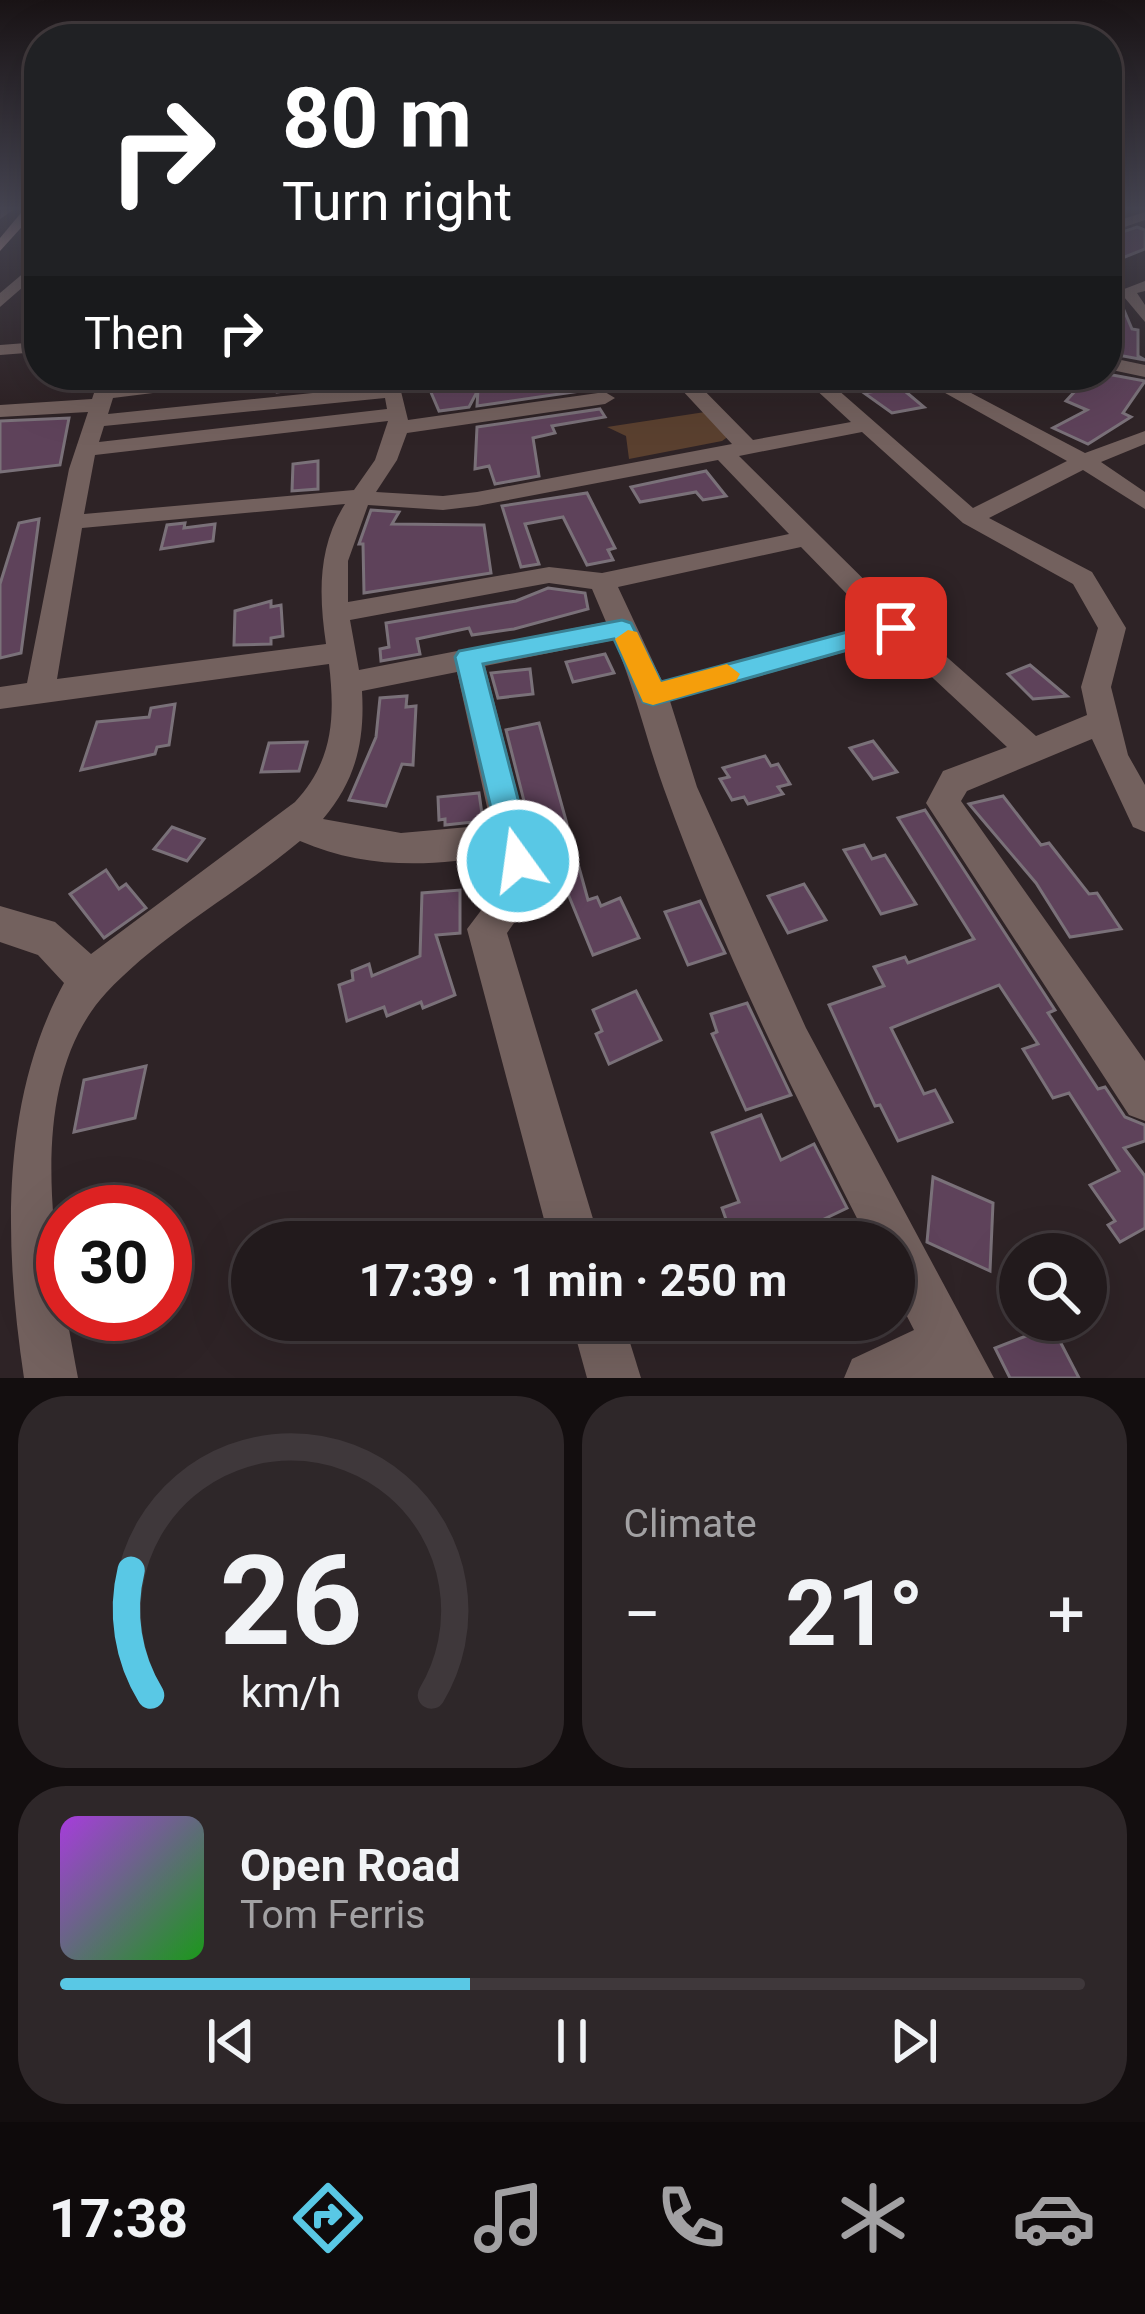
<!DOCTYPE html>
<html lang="en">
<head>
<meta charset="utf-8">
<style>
	:root { --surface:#221a1c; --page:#2e2729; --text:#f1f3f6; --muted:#a2a1a3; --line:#3f383b; --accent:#59c8e5 }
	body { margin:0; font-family:Roboto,sans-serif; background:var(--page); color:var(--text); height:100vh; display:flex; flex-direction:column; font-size:45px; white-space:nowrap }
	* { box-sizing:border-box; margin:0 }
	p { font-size:39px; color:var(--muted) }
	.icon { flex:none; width:66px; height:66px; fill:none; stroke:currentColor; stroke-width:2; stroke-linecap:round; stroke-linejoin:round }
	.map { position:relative; height:1378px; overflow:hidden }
	.panel { display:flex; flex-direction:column; gap:18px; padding:18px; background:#130e0f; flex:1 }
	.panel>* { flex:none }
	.top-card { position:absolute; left:24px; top:24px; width:1098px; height:366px; border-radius:48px; box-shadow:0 12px 48px #0002,0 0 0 3px var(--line); background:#202124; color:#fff; overflow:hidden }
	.buttons { position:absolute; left:999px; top:1233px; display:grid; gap:24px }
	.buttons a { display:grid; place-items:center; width:108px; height:108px; border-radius:50%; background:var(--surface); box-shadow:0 12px 48px #0002,0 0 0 3px var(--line); font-size:60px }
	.speed { position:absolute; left:36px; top:1185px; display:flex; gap:24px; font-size:60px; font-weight:700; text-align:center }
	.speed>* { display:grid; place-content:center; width:156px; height:156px; border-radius:50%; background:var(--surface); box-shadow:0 12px 48px #0002,0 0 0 3px var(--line); line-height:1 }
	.speed .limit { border:18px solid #d22; background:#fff; color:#111 }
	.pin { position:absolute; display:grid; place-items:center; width:102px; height:102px; color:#fff; margin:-51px; border-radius:24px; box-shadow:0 6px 18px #0006 }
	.me { position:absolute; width:132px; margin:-66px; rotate:346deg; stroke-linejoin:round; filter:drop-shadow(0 0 9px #0008) }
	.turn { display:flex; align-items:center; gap:42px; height:252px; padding:0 60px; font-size:54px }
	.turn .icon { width:156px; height:156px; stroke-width:2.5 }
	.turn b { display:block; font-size:84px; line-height:102px }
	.then { display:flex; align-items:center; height:114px; padding:0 60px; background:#0003; gap:24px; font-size:45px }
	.big { font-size:90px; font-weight:700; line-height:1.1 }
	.panel .tile { flex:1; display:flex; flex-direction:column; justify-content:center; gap:18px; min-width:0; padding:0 42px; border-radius:48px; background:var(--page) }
	.panel .dial { align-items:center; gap:0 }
	.dial svg { height:312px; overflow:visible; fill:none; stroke:var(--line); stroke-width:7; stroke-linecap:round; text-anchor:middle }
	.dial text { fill:var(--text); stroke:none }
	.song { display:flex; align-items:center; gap:36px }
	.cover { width:144px; height:144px; border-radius:18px; background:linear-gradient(135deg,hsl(280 70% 55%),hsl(120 70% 35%)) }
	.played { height:12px; border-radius:6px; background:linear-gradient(90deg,var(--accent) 40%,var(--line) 40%) }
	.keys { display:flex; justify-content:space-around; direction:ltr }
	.heat { display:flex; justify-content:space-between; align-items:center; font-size:66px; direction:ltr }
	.panel .tiles { flex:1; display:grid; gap:18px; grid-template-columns:1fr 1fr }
	.tile:last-child { grid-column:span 2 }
	.trip { position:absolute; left:231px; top:1221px; width:684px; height:120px; border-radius:60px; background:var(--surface); box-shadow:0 12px 48px #0002,0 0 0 3px var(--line); font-weight:700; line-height:120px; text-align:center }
	.tab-bar { display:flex; height:192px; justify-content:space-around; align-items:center; background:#0e0a0b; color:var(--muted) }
	.tab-bar .icon { width:84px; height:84px }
	.tab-bar .current { color:var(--accent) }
	.tab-bar b { font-size:54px; color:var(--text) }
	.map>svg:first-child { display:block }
</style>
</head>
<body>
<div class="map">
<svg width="1145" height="1378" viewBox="0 0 1145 1378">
	<rect width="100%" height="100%" fill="#2e2326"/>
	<path fill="#5a402f" d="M705,412L729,436L722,441L629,459L626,436L607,427Z"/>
	<g fill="#5e425a" stroke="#7a7179" stroke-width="3">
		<path d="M1137,227L1145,230V249L1107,264V237Z"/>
		<path d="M1107,270L1132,329L1138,330V356L1145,360L1107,353Z"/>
		<path d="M1107,374L1145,381L1123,413L1131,417L1088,444L1053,428L1087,410L1066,401L1090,375Z"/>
		<path d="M337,375H364L367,383L277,392L276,388Z"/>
		<path d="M495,375H596L601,388L477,406L478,390L469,407L439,411L427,383Z"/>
		<path d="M900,387L924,407L892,413L864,393Z"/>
		<path d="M600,409L605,417L552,426L555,433L533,438L539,476L495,484L489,466L475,469L477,427Z"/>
		<path d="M69,418L60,465L0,472V421Z"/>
		<path d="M318,461V489L292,491L293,464Z"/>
		<path d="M706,471L726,496L703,500L696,492L640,502L631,487Z"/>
		<path d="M587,493L615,548L608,550L613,560L587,565L563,517L525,524L539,564L521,567L502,506Z"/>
		<path d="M371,510L399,512L392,524L484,525L491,573L364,593L363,544H359Z"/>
		<path d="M39,519L21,653L0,658V584L19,523Z"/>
		<path d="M185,523L184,528L215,524L213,541L161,549L167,525Z"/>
		<path d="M548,588L585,593L588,609L514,629L472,635L469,628L417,639L420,654L381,661L380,649L389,647L386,623L516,601Z"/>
		<path d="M271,601V607L281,605L283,636L271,638V644L234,645L235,611Z"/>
		<path d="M605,654L614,673L573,682L566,662Z"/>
		<path d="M1030,665L1067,696L1033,699L1008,674Z"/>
		<path d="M530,669L533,694L498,698L491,673Z"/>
		<path d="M407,696L406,707L416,706L413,765L402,764L386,806L349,800L376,737L380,698Z"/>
		<path d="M175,704L169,745L157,747L155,754L81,770L97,722L149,717L151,708Z"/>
		<path d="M539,723L588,900L597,897L601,906L620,898L639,938L593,955L566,889L541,893L545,884L506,730Z"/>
		<path d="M873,741L897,772L873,779L850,748Z"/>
		<path d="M307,742L299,771L261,772L269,743Z"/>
		<path d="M765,756L771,766L778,764L790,784L778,787L783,794L748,804L744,797L732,800L720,779L729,777L723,768Z"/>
		<path d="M479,793L483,821L445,825V819L439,820L438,797Z"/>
		<path d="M1003,796L1041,845L1049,843L1089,894L1097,893L1121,929L1070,937L1036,883L969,804Z"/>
		<path d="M925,810L1055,1010L1048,1013L1098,1089L1105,1087L1125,1117L1145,1125V1141L1124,1148L1145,1176V1228L1120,1242L1108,1225L1115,1221L1090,1185L1119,1171L1069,1093L1053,1098L1023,1049L1038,1044L999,985L891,1028L924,1094L935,1090L952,1122L898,1141L880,1105L875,1106L829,1005L884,986L874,967L905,957L908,963L974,939L898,818Z"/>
		<path d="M172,827L204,839L187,861L154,849Z"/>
		<path d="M864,845L872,859L885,855L916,904L881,914L844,850Z"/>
		<path d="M106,870L119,889L126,884L146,908L104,938L70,894Z"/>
		<path d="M804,884L826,920L788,933L768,896Z"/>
		<path d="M460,890V933L436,935L455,995L423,1008L421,1002L387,1016L384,1007L347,1021L339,985L353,980L352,971L369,964L372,976L420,956L422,893Z"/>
		<path d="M700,901L725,953L688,965L665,912Z"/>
		<path d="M636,991L661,1040L609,1064L596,1034L602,1031L593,1010Z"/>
		<path d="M747,1003L791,1095L746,1110L712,1034L717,1032L711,1014Z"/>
		<path d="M146,1066L135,1118L74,1132L84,1080Z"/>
		<path d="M761,1115L781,1160L814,1144L847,1208L795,1233L798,1242H734L722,1208L739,1202L712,1133Z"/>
		<path d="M933,1177L993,1203L990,1271L927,1242Z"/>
		<path d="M1052,1326L1079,1378H1010L995,1348Z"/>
	</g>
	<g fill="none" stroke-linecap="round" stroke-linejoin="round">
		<g fill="#73615e" fill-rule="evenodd">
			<path d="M16,208L0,219L1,208Z"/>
			<path d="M1145,212V220L1107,233V224Z"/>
			<path d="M39,260V273L0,307V293Z"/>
			<path d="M1145,281V291L1137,293L1145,305V322L1119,291Z"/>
			<path d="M39,342V352L0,355V345Z"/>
			<path d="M1107,357L1145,365V377L1107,369Z"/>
			<path d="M100,375H120L116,386L203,375H259L249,381L113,398L108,414L381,386L377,375H397L408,420L605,392L615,398L605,404L407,433L397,460L376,492L443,496L477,492L732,444L668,375H689L753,440L851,422L800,375H821L973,508L1067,461L913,375H937L1085,453L1145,431V444L1101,462L1145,492V509L1083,470L989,518L1092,572L1126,628L1111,687L1128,755L1145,785V832L1133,827L1092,739L967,791L961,801L1145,1061V1121L1129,1115L926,803L943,771L1007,747L891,639L670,701L697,787L806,1028L994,1378H844L852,1359L914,1330L894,1291V1242H869C794,1094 720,945 664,789C646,739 635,689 614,640L485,666L541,885L507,933L600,1242H550L467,929L504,880L498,855C430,867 364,869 300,841C238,893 161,934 106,993C18,1089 58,1268 78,1378H24C4,1245 0,1101 64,983L38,955L0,942V906L55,922L91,954L295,802C334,760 335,716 329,664L0,709V687L27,683L69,469L88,412L0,417V405L92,399ZM385,398L387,409L99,442L104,426ZM388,421L375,460L354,490L84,514L95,455ZM862,432L963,523L1073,584L1098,628L1081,687L1087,715L1036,736L906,621L739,456ZM718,460L789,534L602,573L549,567L348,602V561L368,505L443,510L477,506ZM345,504C317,548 319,596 326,644L57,679L82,528ZM801,547L876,624L662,681L618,587ZM549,583L592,589L606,622L359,670L350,620ZM457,672L491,825L401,833L323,819C356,780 365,741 362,691Z"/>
			<path d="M571,1320H623L641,1378H587Z"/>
		</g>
		<path fill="#bf9a95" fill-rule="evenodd" d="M25,208H39L0,251V238Z"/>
	</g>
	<linearGradient id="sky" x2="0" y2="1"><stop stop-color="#191315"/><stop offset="0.52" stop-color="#464552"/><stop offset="1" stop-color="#464552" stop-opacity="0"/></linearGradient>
	<rect width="1145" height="401" fill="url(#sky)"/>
	<path fill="#59c8e5" stroke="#3a8295" stroke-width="3" d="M896,619L904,621V634L653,705L643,702L614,639L483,664L534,861L529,871L518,875L506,871L455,657L459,651L622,620L631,623L661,682Z"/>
	<path fill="#f59e0b" d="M628,630L637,632L661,682L727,664L740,674L736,681L653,705L643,702L615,639Z"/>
</svg>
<div class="buttons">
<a><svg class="icon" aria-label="search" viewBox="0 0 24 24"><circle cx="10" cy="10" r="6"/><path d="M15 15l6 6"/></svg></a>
</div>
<div class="speed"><div class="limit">30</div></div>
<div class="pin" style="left:896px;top:628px;background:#d93025"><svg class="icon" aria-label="arrive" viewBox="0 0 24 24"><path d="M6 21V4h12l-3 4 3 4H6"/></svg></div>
<svg class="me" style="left:518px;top:861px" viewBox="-20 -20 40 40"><circle r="17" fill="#59c8e5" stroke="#fff" stroke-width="3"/><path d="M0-11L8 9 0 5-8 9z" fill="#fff"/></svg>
<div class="trip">17:39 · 1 min · 250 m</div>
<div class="top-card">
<div class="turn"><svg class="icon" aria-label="right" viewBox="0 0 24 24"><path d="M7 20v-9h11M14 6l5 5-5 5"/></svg><div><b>80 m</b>Turn right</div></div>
<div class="then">Then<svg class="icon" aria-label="right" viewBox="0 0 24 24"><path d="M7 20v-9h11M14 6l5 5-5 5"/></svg></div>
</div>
</div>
<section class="panel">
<div class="tiles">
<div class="tile dial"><svg viewBox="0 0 100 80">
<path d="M14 69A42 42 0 1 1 86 69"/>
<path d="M14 69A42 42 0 0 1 9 37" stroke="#59c8e5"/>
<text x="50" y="56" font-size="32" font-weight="700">26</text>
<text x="50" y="72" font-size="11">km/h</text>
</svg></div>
<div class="tile"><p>Climate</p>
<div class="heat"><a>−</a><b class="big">21°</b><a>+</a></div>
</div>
<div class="tile">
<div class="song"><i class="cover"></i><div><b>Open Road</b><p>Tom Ferris</p></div></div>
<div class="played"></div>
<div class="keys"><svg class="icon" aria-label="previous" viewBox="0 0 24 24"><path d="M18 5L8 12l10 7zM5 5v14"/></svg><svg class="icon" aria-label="pause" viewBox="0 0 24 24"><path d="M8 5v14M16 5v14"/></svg><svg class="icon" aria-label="next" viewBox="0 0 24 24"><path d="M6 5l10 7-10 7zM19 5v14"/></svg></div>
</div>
</div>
</section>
<nav class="tab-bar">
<b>17:38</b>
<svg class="icon current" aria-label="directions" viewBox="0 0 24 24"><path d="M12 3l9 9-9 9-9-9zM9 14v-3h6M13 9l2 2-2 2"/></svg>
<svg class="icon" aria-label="music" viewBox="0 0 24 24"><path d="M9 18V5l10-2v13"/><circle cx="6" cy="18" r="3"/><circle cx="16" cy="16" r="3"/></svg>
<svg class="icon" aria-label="phone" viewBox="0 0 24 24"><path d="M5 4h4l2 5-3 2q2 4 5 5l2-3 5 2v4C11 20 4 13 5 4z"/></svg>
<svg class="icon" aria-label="climate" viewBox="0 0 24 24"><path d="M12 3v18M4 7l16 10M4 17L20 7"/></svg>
<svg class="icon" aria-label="car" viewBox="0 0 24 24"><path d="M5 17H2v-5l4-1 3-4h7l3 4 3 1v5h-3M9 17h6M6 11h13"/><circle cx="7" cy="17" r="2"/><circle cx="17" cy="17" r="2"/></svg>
</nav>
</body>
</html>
